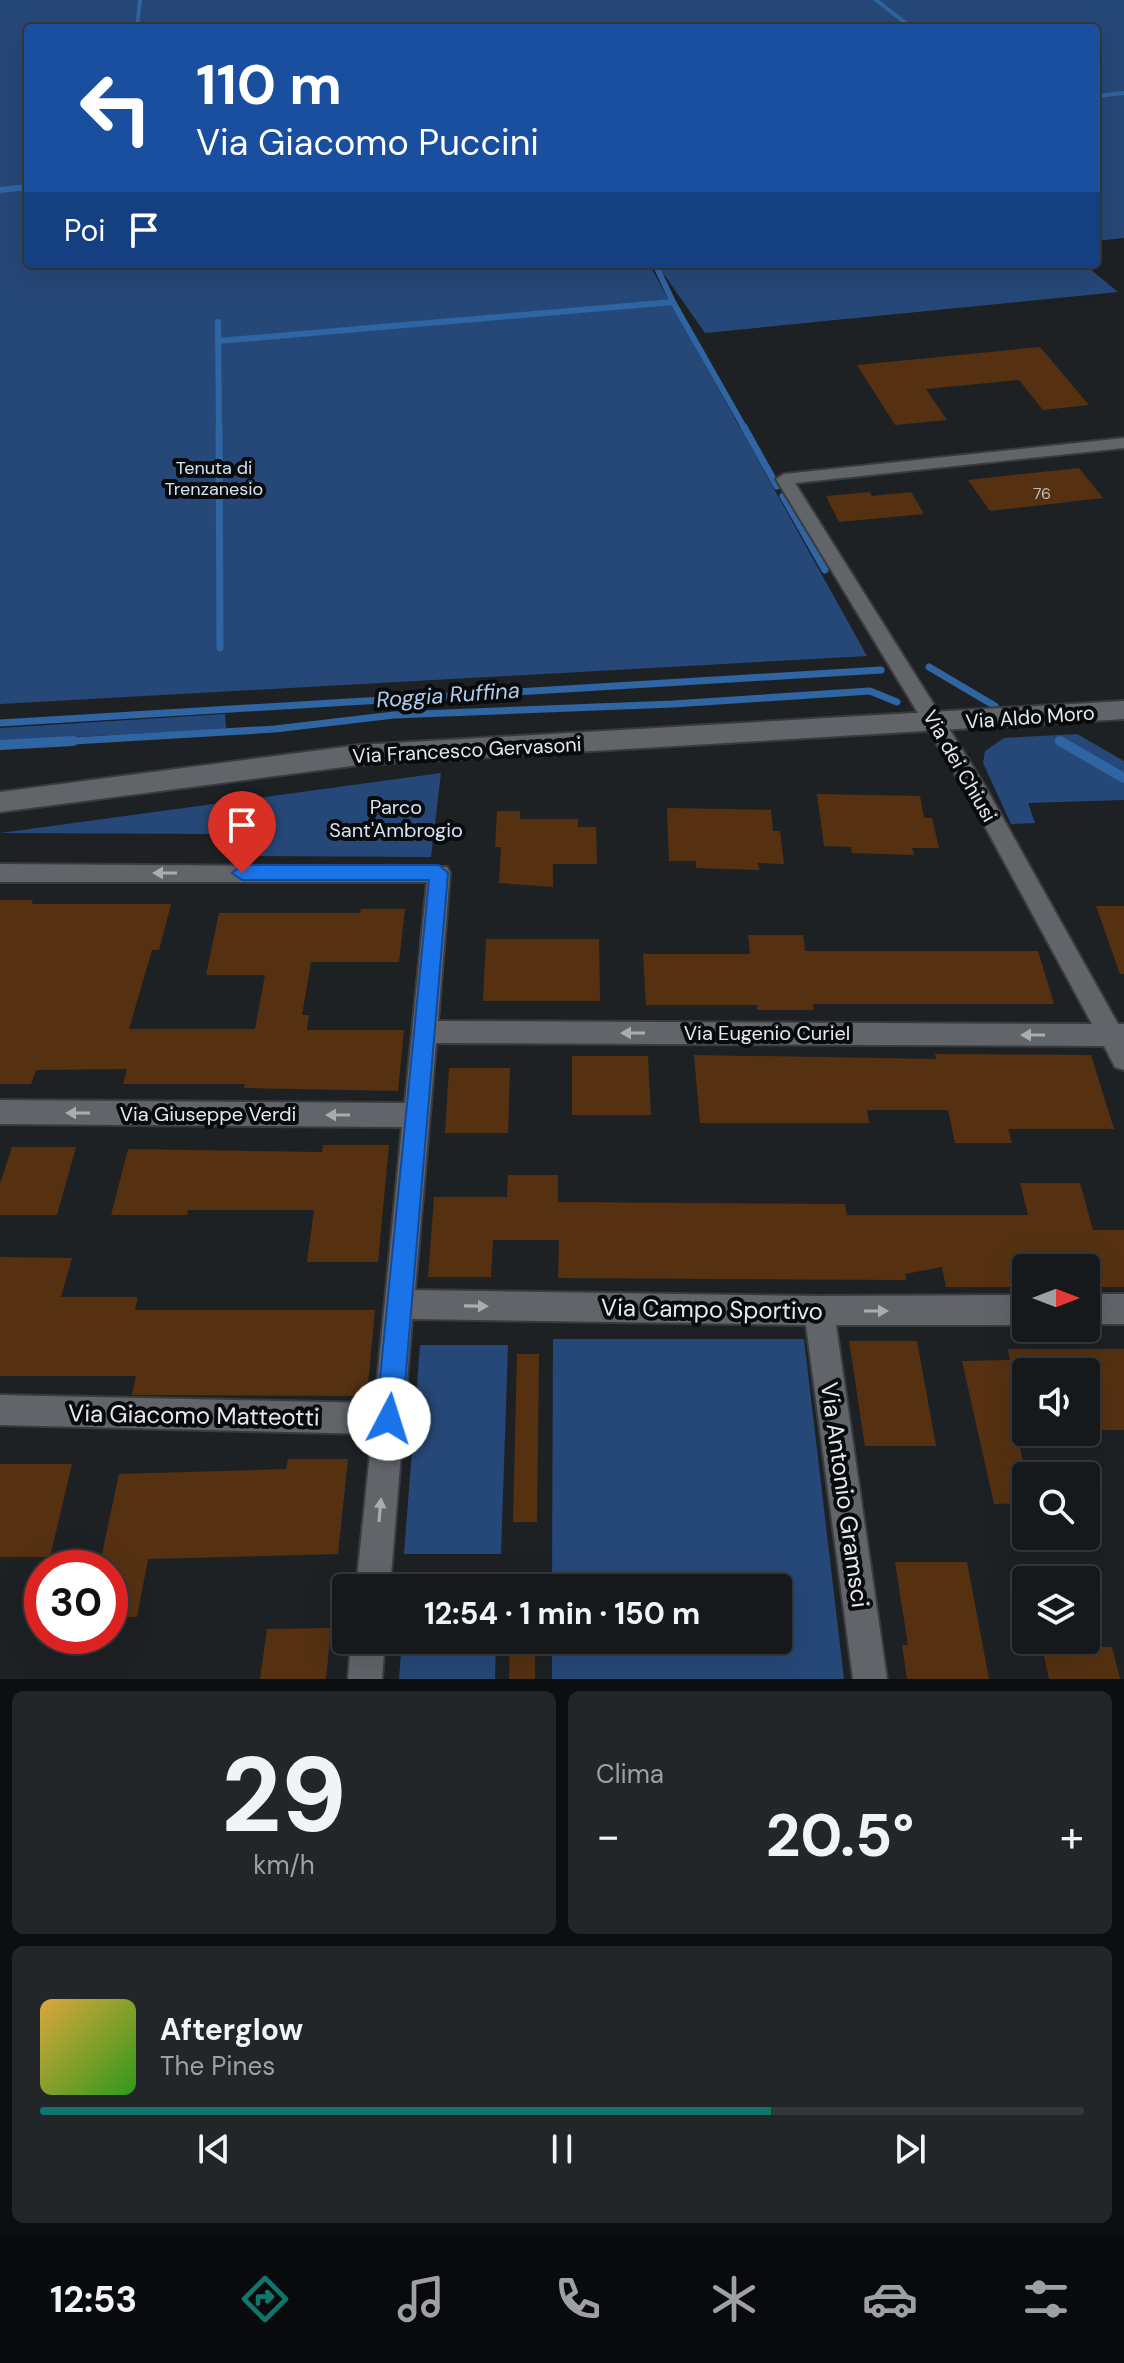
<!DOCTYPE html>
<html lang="it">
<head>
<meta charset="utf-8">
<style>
	:root { --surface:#16191b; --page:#232628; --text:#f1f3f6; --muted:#9ea0a3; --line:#35383a; --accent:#0f766e }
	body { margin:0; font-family:"DM Sans",sans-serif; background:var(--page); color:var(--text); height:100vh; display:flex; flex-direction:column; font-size:30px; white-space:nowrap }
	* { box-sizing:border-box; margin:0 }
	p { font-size:26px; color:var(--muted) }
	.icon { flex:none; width:44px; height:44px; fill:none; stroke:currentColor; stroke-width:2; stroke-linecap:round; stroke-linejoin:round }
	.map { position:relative; height:1679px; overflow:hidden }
	.side { display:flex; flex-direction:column; gap:12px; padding:12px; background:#0c0e0f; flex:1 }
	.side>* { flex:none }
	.top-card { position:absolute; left:24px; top:24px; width:1076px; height:244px; border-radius:8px; box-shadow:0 8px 32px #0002,0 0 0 2px var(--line); background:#1a4fa0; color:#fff; overflow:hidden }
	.needle { width:52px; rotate:90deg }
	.fabs { position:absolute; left:1012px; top:1254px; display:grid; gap:16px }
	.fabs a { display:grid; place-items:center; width:88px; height:88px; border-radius:8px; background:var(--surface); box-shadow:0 8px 32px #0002,0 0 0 2px var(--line); font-size:40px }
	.speed { position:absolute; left:24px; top:1550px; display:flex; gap:16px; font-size:40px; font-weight:700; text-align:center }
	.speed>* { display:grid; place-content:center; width:104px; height:104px; border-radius:50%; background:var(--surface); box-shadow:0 8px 32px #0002,0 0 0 2px var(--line); line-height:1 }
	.speed .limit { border:12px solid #d22; background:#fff; color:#111 }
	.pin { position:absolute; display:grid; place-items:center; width:68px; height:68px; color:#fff; margin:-82px -34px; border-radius:50% 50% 50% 0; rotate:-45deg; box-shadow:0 0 8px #0007 }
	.pin .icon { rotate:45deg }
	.me { position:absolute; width:88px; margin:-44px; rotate:5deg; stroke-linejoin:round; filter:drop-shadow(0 0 6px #0008) }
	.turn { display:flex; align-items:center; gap:28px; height:168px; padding:0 40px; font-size:36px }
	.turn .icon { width:104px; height:104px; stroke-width:2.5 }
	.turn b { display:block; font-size:56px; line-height:68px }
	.then { display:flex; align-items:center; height:76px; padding:0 40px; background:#0003; gap:16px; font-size:30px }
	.big { font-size:60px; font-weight:700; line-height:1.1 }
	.side .tile { flex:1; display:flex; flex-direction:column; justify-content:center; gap:12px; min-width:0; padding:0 28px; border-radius:12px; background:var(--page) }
	.side .dial { align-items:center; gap:0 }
	.dial b { font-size:104px; line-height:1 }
	.song { display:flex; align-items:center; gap:24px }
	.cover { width:96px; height:96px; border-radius:12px; background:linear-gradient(135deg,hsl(40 70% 55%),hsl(110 70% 35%)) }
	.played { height:8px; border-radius:4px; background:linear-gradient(90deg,var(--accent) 70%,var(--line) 70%) }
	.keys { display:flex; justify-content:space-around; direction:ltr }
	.heat { display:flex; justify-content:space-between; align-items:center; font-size:44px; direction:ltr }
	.side .tiles { flex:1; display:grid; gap:12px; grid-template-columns:1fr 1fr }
	.tile:last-child { grid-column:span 2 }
	.trip { position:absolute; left:332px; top:1574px; width:460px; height:80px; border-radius:8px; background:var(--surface); box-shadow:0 8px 32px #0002,0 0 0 2px var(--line); font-weight:700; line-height:80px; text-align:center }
	.tab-bar { display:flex; height:128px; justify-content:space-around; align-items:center; background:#090a0b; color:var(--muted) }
	.tab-bar .icon { width:56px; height:56px }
	.tab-bar .current { color:var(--accent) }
	.tab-bar b { font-size:36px; color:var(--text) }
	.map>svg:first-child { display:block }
</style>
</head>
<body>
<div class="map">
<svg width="1124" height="1679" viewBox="0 0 1124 1679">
	<rect width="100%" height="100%" fill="#1e2124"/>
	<g fill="#264878">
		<path d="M0,0H1124V238L1096,241V28H28V264H649L867,656L0,704Z"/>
		<path d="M683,264H1084L1118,292L705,333L658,266Z"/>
		<path d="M225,714L226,729L0,741V728Z"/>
		<path d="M1077,734L1124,761V800L1028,803L1035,823L1011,824L983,763L985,751L1004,738Z"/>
		<path d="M441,773L431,857L236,856L222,834L0,833Z"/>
		<path d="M553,1339H804L844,1679H552V1640H778V1588H552Z"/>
		<path d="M420,1345H508L501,1554H404Z"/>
		<path d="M407,1577H498L497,1588H406Z"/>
		<path d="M402,1640H496L495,1679H399Z"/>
	</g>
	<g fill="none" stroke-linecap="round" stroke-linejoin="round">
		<g stroke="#2f65a2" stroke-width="4">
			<path d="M876,0L912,28"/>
			<path d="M137,28L140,0"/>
			<path d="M1096,96L1124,93"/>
		</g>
		<g stroke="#2f65a2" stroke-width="6">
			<path d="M0,190L28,187"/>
			<path d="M655,264L673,302"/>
			<path d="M218,322L219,429"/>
			<path d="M218,341L673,302L745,429"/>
		</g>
		<g stroke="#2f65a2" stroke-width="7">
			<path d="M219,427L220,648"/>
			<path d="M744,427L777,486"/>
			<path d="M783,496L825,570"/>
			<path d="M929,667L995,706"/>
			<path d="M0,723L881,670"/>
			<path d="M1060,741L1063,743"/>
			<path d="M39,743L275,729L394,715L673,704L870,691L897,702"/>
		</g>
		<g stroke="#2f65a2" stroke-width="10">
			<path d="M1060,741L1124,778"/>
			<path d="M0,745L73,741"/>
		</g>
	</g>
	<g fill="#553112">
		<path d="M1040,347L1089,405L1043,410L1019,380L926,389L947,420L895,425L857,365Z"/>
		<path d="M1079,468L1103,498L990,511L968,480Z"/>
		<path d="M870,492L872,496L911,492L924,514L839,522L826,496Z"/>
		<path d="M817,794L920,796L924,818H932L939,848H912L914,855L852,853L851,847L824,846Z"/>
		<path d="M667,808L771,810L773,831H780L784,864L758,863L759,870L727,869L696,868V861H669Z"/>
		<path d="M497,811H520V819H578V827H596L597,864H553V887L499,883L501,847H495Z"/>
		<path d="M0,900H33L32,904H171L159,950H152L129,1029H255L265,975H206L219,913H360L361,909H405L399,962H311L302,1015H309L307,1030H404L398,1091L244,1088L245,1084H123L127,1069L36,1070L31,1084H0Z"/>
		<path d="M1096,906H1124V974H1120Z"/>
		<path d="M748,935H803L805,951H1038L1054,1004H813L814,1010H757V1005H646L643,954H750Z"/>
		<path d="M486,939H599L600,1001H483Z"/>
		<path d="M935,1054L1091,1055L1114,1129H1008L1012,1143H955L948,1110H867L869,1123H700L694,1055L936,1059Z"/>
		<path d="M572,1056H648L651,1115H572Z"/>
		<path d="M449,1068H510L508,1133H445Z"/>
		<path d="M323,1145H389L378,1262H307L314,1210H188L187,1215H111L128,1149L322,1152Z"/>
		<path d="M12,1147H76L57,1215H0V1184Z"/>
		<path d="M508,1175H558V1202L845,1204L847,1215H1028L1020,1183H1080L1093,1230H1124V1287H1086V1268H1015L1019,1287H946L942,1267L905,1274L906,1280L558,1278L559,1240H493L491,1277H428L434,1197H507Z"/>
		<path d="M0,1257L72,1258L61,1297H138L135,1310H375L367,1396L132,1395L136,1376H0Z"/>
		<path d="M849,1341H917L936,1446H865Z"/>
		<path d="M1008,1349H1124V1430H1086V1372H1026V1413H1012L1026,1474V1503L994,1504L962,1361L1010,1360Z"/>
		<path d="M517,1354H539L537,1522H513Z"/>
		<path d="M288,1459H348L338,1554L148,1559L137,1617H110V1568H99L119,1474L286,1469Z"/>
		<path d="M0,1464H72L50,1557H0Z"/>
		<path d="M895,1562H967L989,1679H907L902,1645H908Z"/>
		<path d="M331,1628L326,1679H260L267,1629Z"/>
		<path d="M510,1640H535V1679H509Z"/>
		<path d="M1042,1647H1112L1120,1679H1049Z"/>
	</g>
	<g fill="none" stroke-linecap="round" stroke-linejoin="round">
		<defs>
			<path id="service" d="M242,873L245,856"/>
			<g id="minor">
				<path d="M1124,438V448L795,483L985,786L1118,1024H1124V1070L1115,1067L1104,1046L436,1043L415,1290L819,1296L1026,1295V1325H836L887,1679H853L806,1325L412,1319L390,1588H356L372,1434L0,1425V1395L375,1403L402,1127L0,1124V1100L405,1103L427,882H0V864L447,867L450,873L438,1021L1092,1024L969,797L776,479L784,474Z"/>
				<rect x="1086" y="1294" width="38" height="30"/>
				<path d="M351,1640H385L382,1679H348Z"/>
			</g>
			<path id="tertiary" d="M1124,701V719L359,765L0,812V792L359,745Z"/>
		</defs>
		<use href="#service" stroke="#393b3f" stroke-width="16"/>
		<use href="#minor" stroke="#393b3f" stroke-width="4"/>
		<use href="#tertiary" stroke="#393b3f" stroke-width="4"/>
		<use href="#service" stroke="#616469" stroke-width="12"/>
		<use href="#minor" fill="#616469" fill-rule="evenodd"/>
		<use href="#tertiary" fill="#616469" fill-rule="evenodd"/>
	</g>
	<defs><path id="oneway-solid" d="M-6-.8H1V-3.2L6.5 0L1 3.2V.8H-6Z" transform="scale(2)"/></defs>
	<g fill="#aaadb0">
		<use href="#oneway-solid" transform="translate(165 873) rotate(180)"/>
		<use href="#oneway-solid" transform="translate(633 1033) rotate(-180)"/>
		<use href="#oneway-solid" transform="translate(1033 1035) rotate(-180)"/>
		<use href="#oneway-solid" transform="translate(78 1113) rotate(-180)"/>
		<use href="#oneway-solid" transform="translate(338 1115) rotate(-180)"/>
		<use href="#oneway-solid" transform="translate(476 1306) rotate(1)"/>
		<use href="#oneway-solid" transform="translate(876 1311)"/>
		<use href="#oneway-solid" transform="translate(380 1510) rotate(-85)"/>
	</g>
	<path fill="#1a73e8" stroke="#114b97" stroke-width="2" d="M242,865H439L448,873L402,1419L398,1428L389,1432L380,1428L376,1419L429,880H242L232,873Z"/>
	<g text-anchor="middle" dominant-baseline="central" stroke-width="8" stroke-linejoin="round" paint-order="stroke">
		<g font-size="16" fill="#c2bab5">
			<text x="1042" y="493">76</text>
		</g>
		<g font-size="18" fill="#d6e3f5" stroke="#090a0c">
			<text x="214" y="468">Tenuta di<tspan x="214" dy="21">Trenzanesio</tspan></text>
		</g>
		<g font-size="20" fill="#e6e8eb" stroke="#090a0c">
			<text transform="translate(1030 717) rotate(-4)">Via Aldo Moro</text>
			<text transform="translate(467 750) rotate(-3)">Via Francesco Gervasoni</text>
			<text transform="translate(960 766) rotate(60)">Via dei Chiusi</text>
			<text x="767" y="1033">Via Eugenio Curiel</text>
			<text x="208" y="1114">Via Giuseppe Verdi</text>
		</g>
		<g font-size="20" fill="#d6e3f5" stroke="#090a0c">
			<text x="396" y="807">Parco<tspan x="396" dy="23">Sant'Ambrogio</tspan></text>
		</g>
		<g font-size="22" font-style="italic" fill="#afccee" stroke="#090a0c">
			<text transform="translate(448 695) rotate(-4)">Roggia Ruffina</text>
		</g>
		<g font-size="24" fill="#e6e8eb" stroke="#090a0c">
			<text transform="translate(712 1309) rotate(1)">Via Campo Sportivo</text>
			<text transform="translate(194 1415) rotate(1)">Via Giacomo Matteotti</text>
			<text transform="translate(845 1495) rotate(82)">Via Antonio Gramsci</text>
		</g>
	</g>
</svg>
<div class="fabs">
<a><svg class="needle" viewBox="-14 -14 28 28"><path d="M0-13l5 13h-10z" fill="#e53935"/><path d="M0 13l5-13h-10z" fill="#9ea0a3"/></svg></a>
<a><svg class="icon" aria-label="sound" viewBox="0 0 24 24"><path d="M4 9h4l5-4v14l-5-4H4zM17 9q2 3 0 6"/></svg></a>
<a><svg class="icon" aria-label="search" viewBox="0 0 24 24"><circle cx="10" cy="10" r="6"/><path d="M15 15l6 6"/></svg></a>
<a><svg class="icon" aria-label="layers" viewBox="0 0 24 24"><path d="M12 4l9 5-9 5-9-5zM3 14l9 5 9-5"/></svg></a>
</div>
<div class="speed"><div class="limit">30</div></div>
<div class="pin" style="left:242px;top:873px;background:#d93025"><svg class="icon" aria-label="arrive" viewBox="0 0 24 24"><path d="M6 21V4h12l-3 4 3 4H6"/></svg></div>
<svg class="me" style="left:389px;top:1419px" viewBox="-20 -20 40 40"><circle r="19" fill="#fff"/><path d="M0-13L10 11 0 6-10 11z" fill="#1a73e8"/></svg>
<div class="trip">12:54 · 1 min · 150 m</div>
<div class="top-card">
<div class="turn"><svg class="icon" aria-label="left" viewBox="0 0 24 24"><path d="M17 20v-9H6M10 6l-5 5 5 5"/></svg><div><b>110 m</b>Via Giacomo Puccini</div></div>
<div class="then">Poi<svg class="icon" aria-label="arrive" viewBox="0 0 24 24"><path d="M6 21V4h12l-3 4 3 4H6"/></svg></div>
</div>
</div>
<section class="side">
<div class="tiles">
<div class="tile dial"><b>29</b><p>km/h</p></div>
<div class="tile"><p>Clima</p>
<div class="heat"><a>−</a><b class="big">20.5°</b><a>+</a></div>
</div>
<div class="tile">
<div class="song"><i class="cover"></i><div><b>Afterglow</b><p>The Pines</p></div></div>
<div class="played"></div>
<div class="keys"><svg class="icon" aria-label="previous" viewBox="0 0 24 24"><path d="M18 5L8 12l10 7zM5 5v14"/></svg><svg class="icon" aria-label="pause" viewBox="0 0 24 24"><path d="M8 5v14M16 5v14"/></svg><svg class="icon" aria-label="next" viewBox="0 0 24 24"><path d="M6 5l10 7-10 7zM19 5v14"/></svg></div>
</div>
</div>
</section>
<nav class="tab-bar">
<b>12:53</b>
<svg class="icon current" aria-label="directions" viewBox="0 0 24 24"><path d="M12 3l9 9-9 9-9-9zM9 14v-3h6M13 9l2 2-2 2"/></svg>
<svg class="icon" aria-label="music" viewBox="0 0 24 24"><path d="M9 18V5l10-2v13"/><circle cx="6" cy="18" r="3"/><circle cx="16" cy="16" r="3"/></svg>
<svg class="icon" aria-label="phone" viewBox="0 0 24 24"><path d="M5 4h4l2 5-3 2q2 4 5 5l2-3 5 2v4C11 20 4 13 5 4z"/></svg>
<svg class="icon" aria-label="climate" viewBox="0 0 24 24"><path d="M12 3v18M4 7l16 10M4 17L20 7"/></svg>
<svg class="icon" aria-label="car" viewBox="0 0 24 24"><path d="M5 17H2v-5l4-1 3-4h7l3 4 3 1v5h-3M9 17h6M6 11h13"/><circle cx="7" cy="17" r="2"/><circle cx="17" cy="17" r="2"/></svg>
<svg class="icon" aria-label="filters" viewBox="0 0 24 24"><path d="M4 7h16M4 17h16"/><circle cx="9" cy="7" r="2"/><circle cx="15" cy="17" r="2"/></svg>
</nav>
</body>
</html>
